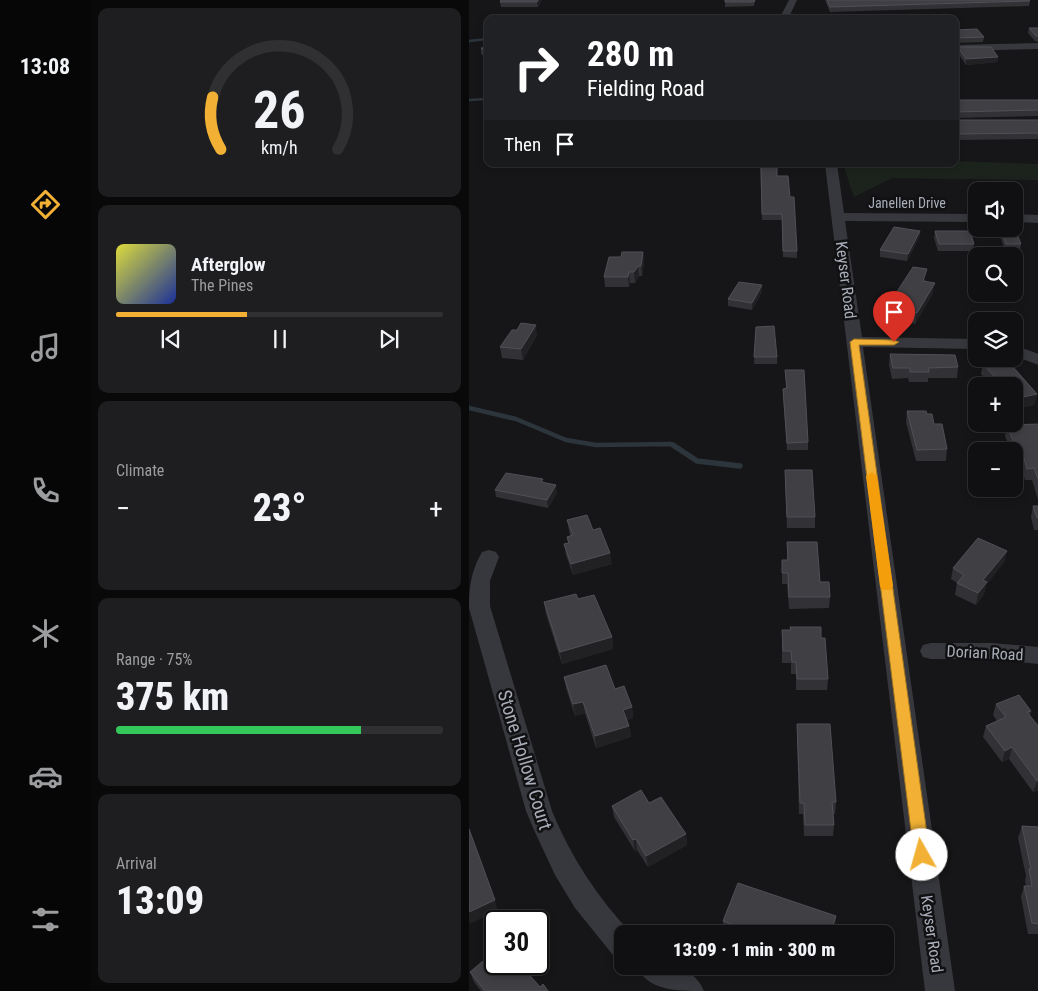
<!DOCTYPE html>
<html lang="en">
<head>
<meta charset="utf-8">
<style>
	:root { --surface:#101012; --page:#1e1e20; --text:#f1f3f6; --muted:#9c9d9f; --line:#303032; --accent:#f2b134 }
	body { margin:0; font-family:"Roboto Condensed",sans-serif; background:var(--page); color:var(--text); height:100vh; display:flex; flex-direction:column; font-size:19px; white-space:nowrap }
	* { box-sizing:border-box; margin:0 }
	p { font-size:16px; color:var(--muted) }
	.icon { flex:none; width:28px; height:28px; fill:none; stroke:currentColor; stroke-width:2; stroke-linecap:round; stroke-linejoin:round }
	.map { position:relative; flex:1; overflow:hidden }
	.drawer { display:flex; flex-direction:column; gap:8px; padding:8px; background:#09090a; width:379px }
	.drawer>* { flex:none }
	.banner { position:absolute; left:15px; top:15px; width:475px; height:152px; border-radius:10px; box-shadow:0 2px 8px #0003,0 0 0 1px var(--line); background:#202124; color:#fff; overflow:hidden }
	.tools { position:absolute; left:499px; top:182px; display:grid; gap:10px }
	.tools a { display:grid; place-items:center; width:55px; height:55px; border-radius:10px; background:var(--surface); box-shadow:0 2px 8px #0003,0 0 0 1px var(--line); font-size:25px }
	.speed { position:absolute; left:15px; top:910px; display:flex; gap:10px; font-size:25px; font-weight:700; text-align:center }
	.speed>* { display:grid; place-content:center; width:65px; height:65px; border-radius:50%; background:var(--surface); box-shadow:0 2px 8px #0003,0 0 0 1px var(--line); line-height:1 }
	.speed .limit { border:2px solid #111; border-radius:8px; background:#fff; color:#111 }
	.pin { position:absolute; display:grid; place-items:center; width:42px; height:42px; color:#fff; margin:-51px -21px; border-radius:50% 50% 50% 0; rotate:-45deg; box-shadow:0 0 5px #0007 }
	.pin .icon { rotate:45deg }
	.me { position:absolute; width:55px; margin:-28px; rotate:353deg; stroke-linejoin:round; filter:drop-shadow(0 0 4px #0008) }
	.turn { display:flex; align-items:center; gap:18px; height:105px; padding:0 20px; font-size:22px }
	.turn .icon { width:65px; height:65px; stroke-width:2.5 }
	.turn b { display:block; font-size:35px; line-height:42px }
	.then { display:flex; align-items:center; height:48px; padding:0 20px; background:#0003; gap:10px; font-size:19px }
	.big { font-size:38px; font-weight:800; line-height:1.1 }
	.drawer .widget { flex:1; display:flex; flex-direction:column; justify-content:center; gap:8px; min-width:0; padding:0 18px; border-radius:10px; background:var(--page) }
	.drawer .dial { align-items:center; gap:0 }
	.dial svg { height:130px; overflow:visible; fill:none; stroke:var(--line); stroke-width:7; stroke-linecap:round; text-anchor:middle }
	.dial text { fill:var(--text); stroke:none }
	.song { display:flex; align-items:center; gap:15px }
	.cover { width:60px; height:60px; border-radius:8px; background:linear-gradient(135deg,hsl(60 70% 55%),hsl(230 70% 35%)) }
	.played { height:5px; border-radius:2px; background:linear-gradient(90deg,var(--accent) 40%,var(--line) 40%) }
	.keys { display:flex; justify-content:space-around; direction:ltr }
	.heat { display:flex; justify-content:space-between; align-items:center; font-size:28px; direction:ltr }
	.charge { height:8px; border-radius:4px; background:linear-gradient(90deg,#34c759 75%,var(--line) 0) }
	.trip { position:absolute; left:145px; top:925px; width:280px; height:50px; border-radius:10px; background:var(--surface); box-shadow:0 2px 8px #0003,0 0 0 1px var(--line); font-weight:800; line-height:50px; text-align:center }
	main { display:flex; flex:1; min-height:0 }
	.menu { display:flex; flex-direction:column; width:90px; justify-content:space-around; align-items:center; background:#060607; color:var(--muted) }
	.menu .icon { width:35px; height:35px }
	.menu .current { color:var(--accent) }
	.menu b { font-size:22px; color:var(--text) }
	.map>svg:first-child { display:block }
</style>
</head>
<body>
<main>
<nav class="menu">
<b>13:08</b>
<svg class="icon current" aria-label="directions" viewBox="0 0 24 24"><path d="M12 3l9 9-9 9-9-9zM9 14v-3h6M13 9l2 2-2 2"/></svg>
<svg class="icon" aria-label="music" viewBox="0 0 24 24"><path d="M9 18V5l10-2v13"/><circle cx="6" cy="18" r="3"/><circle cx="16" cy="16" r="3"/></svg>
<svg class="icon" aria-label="phone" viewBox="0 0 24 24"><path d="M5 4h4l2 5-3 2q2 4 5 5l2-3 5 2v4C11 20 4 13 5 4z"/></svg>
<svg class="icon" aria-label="climate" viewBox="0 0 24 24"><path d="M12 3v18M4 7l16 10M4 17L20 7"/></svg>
<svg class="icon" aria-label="car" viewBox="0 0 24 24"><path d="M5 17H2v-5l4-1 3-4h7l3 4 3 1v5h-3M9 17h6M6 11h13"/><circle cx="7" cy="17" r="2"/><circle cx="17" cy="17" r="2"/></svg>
<svg class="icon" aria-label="filters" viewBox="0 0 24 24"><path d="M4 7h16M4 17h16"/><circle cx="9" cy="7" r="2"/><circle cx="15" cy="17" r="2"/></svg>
</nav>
<section class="drawer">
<div class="widget dial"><svg viewBox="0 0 100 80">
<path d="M14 69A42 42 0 1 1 86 69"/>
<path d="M14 69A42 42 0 0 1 9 37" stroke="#f2b134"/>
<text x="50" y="56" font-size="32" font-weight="700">26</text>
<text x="50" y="72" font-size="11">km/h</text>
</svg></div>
<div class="widget">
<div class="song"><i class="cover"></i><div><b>Afterglow</b><p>The Pines</p></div></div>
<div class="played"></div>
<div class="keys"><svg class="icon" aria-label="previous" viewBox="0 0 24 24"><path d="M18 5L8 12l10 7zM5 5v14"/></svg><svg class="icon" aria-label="pause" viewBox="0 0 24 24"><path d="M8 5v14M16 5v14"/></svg><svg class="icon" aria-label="next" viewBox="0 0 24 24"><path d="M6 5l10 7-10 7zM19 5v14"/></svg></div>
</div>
<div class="widget"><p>Climate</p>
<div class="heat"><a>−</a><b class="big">23°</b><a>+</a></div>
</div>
<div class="widget"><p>Range · 75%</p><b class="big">375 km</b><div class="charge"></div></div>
<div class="widget"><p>Arrival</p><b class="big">13:09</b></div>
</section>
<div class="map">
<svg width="570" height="991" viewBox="0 0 570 991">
	<rect width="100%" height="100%" fill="#161618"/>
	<path fill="#1c231d" d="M486,161L569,164V180L423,178L385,197L374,164H486Z"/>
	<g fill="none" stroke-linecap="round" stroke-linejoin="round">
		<g stroke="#2c353c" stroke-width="2.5">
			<path d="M0,41L19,39"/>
			<path d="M0,100L19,99"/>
		</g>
		<path stroke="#2c353c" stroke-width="4.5" d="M0,408L47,419L97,440L127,445L202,444L206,447"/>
		<path stroke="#2c353c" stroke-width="5.5" d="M204,445L228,461L271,466"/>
		<g fill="#37383d" fill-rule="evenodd">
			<path d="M320,0H328L319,19H310Z"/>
			<path d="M570,43V49L486,51V45Z"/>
			<path d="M23,164H41L35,168L25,167Z"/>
			<path d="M356,164H368L375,213L508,214V222L376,221L393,337L508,339V349L394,347L486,991H456Z"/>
			<path d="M545,214L570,215V223L545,222Z"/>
			<path d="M545,345L570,354V365L545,356Z"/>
			<path d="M20,550L27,552L30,557L21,581V606L83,811C102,857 128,897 163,934H154V959L144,955L106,908L86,875L65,830L57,811L0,608C0,587 2,571 13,552Z"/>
			<path d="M462,643H523L570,647V664L523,659H462L454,657L451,651L454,645Z"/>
			<path d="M167,966C193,966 223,962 235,991C208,991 179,991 167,966Z"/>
		</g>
	</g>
	<g fill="#323236">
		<path d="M73,0L69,7H32L31,2Z"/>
		<path d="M286,0L285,6L256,7V2Z"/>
		<path d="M356,0H560L561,1L560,6L361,12Z"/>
		<path d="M560,28H570V42L566,41L559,33Z"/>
		<path d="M486,30L515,37L514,42L486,43Z"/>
		<path d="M19,47V60L12,54V48Z"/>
		<path d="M489,47L529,57V62L497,65L489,53Z"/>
		<path d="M486,100H570V116L486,118Z"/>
		<path d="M570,120V139L487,140V121Z"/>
		<path d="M291,164L308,176L321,197L328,251V258L314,257L313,220H293Z"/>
		<path d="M532,229L552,244L551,250H536L531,236Z"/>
		<path d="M451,231L450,238L438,261L411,257V250Z"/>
		<path d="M466,231L505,244L504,251H469L465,238Z"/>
		<path d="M174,252L175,262L173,276H170L166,283H161L160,287H136L135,277L152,257Z"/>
		<path d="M457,279L456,281L464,293L446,324L417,317L418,307Z"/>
		<path d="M293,285V292L283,310L259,306V299Z"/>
		<path d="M287,327L308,357V364H285Z"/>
		<path d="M68,335L54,360L33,358L31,347Z"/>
		<path d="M421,354L489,367L488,378H459V382H440L439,378L423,379L420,365Z"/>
		<path d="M537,359L568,394L565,405L545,409V386H523L512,374L514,364Z"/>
		<path d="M316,370L339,442V450H318L314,396V389H317Z"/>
		<path d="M438,411L458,414L465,424L478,449L477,461H447L437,422Z"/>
		<path d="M570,424V503L563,480H556L552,469H549L545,460V451H542L536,436L538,425Z"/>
		<path d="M316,470L346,517V528H318L316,482Z"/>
		<path d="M74,479V483L88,493L79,508L27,497L26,490Z"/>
		<path d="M564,506H570V530H565L562,517Z"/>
		<path d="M98,520L143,564L104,575L97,555L95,544L99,543L98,537L101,536L100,531Z"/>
		<path d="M318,542L351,582L361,597L360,608L320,609L318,584H313V560H318Z"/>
		<path d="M538,551L535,562L517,585L515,594L507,605L486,595L488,583L482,579L484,568Z"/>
		<path d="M75,602L143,637L144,649L93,664L77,614Z"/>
		<path d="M313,630L352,638L359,679L358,690H327V674H322V663H313Z"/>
		<path d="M95,677L146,689L163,707L164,718L158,720L160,726L162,737L127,748L116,713L106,716L97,688Z"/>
		<path d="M527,704L562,711L561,716L570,790L564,792L540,759L533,762L514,737L517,726L528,721L524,715Z"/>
		<path d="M328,724L367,802L366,814H364L365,825L364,836H335L334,814H330L328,735Z"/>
		<path d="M180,803L217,834L218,845L179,867L168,850L166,851L145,817L143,806Z"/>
		<path d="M553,826L570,827V934H559L552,897L555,886H557L556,880L557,876L549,838Z"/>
		<path d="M367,916L366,927L363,934H261L254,931V921Z"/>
		<path d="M1,972L79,991H12L5,982Z"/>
	</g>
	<g fill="#212124">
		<path d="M69,0H73L69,7L68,2Z"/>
		<path d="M529,57V62L497,65V59Z"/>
		<path d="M451,231L450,238L438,261L439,254Z"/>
		<path d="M174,252L175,262L173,276L172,266Z"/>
		<path d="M169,266L170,276L166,283L165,272Z"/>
		<path d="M160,272L161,283L160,287L159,277Z"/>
		<path d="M466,283L464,293L446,324L448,313Z"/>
		<path d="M293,285V292L283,310V303Z"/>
		<path d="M67,325L68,335L54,360L52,349Z"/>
		<path d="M568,394L565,405L545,409V399Z"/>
		<path d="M87,485L88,493L79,508L78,500Z"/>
		<path d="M538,551L535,562L517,585L515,594L507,605L509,593L514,580Z"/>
		<path d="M141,553L143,564L104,575L102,564Z"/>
		<path d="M143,637L144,649L93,664L91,652Z"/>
		<path d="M114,702L116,713L106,716L104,704Z"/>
		<path d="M163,707L164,718L156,721L154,710Z"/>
		<path d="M160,726L162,737L127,748L126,736Z"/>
		<path d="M543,747L540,759L533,762L536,751Z"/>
		<path d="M570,780V790L564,792L568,781Z"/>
		<path d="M217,834L218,845L179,867L177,856Z"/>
		<path d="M167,839L168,850L166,851L164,840Z"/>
		<path d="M26,900L29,911L0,924V912Z"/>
		<path d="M367,916L366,927L363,934H361Z"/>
	</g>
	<g fill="#3f3f44" stroke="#4f5156">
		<path d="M32,0H69L68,2H31Z"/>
		<path d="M256,0H286L285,2H256Z"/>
		<path d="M358,0H560L561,1L361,7Z"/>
		<path d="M560,28H570V36H567Z"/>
		<path d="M508,29L515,37L486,38V30Z"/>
		<path d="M19,47V55L12,48Z"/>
		<path d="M489,47H522L529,57L497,59Z"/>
		<path d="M486,100H570V110L486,112Z"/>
		<path d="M486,120H570V133L488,134L486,135Z"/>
		<path d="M292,164H308V176H319L321,197H325L328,251H314L313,214H293Z"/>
		<path d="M425,227L451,231L439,254L411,250Z"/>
		<path d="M532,229H546L552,244H537Z"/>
		<path d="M466,231H501L505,244H470Z"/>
		<path d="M153,252H174L172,266H169L165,272H160L159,277H135L140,257H152Z"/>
		<path d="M444,267L458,269L454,281L466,283L448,313L418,307Z"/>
		<path d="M270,282L293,285L283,303L259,299Z"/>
		<path d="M52,323L67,325L52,349L31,347L43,330H48Z"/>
		<path d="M305,326L308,357H285L287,327Z"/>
		<path d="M421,354L486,355L489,367L459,368L460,372H441V368H424Z"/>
		<path d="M537,359L568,394L545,399V386H534L514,364Z"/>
		<path d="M316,370H335L339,442L318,443L314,389L318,388Z"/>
		<path d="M438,411H457L458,414H463L465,424H473L478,449L448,450Z"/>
		<path d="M570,424V482L565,468L558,469L555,458H551L538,425Z"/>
		<path d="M316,470H343L346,517H318Z"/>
		<path d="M37,473L74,479L72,482L87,485L78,500L26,490Z"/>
		<path d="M564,506H570V518H568Z"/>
		<path d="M118,515L124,530L131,528L141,553L102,564L95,544L100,543L98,537L104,535L98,520Z"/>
		<path d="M509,538L538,551L514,580L518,582L509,593L488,583L495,575L484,568Z"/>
		<path d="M318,542H348L351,582H360L361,597H320L319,573H313V560H319Z"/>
		<path d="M107,594L109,599L125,595L143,637L91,652L75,602Z"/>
		<path d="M321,627H352V638H356L359,679H328L327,662H323L322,651H314L313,630H322Z"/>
		<path d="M137,665L146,689L155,686L163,707L154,710L160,726L126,736L114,702L104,704L95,677Z"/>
		<path d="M550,695L562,711L558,712L570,727V780L568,781L543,747L536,751L517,726L537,717L527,704Z"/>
		<path d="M328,724H361L367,802H363L365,825H336L335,803H331Z"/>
		<path d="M172,790L180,803L192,797L217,834L177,856L167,839L164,840L143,806Z"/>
		<path d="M553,826L570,827V924L563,923L555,886H563L560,869H562Z"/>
		<path d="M0,829L26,900L0,912Z"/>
		<path d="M269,883L367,916L361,934H291L254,921Z"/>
		<path d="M26,951V964H51L71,987L74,984L79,991H16L1,972Z"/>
	</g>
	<path fill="#f2b134" stroke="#9d7322" d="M385,339L425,340L430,342L425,345H390L461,855L458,860L453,862L447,860L445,855L381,342Z"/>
	<path fill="#f59e0b" d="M403,472L408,476L424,586L422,590H413L411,586L397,476Z"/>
	<g text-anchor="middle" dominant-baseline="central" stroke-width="5" stroke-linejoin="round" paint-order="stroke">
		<g font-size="14" fill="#a8adb8" stroke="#111113">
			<text x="438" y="203">Janellen Drive</text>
		</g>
		<g font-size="16" fill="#a8adb8" stroke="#111113">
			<text transform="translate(377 280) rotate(83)">Keyser Road</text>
			<text transform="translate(516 653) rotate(3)">Dorian Road</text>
			<text transform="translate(463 934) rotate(82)">Keyser Road</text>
		</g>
		<g font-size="19" fill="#a8adb8" stroke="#111113">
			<text transform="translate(56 760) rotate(73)">Stone Hollow Court</text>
		</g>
	</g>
</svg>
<div class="tools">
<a><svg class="icon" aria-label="sound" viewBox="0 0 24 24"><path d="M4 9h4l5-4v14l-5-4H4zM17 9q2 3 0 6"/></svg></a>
<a><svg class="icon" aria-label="search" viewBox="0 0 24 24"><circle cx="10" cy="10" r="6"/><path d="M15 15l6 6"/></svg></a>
<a><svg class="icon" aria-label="layers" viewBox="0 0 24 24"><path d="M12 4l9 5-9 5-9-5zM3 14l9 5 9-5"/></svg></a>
<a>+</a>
<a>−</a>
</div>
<div class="speed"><div class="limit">30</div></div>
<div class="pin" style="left:425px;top:342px;background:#d93025"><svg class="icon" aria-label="arrive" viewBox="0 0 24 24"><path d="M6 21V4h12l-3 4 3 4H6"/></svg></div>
<svg class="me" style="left:453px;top:855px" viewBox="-20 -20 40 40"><circle r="19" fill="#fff"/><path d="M0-13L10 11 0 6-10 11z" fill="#f2b134"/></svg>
<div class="trip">13:09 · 1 min · 300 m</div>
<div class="banner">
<div class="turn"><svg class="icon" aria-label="right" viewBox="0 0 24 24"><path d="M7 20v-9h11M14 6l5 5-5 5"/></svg><div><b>280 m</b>Fielding Road</div></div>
<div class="then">Then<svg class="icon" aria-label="arrive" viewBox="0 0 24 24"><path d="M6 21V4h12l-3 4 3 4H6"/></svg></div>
</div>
</div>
</main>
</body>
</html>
